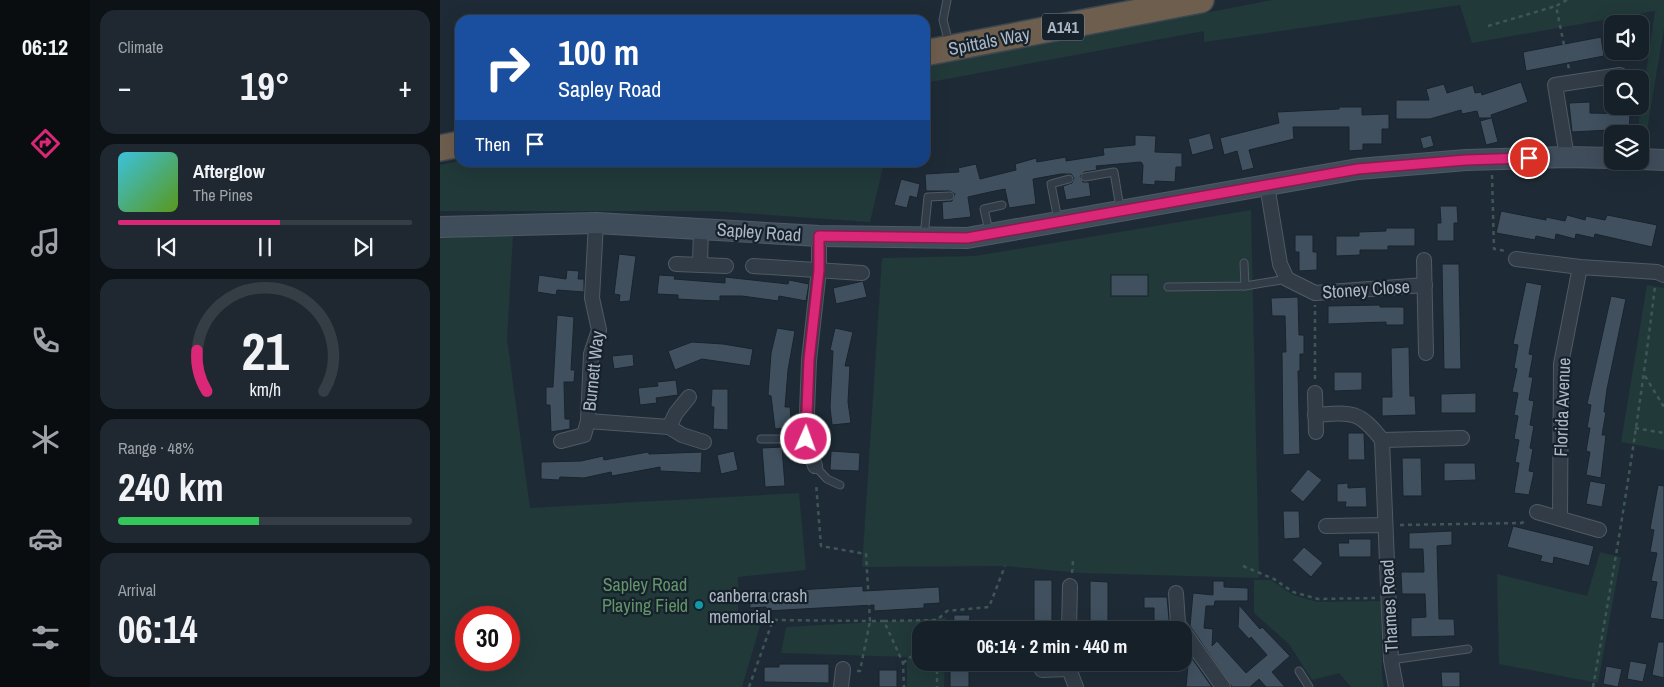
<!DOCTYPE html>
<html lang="en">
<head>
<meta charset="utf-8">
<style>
	:root { --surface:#162028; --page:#1f2830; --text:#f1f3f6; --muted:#9ea3a8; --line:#353e45; --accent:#db2777 }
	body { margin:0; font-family:"Archivo Narrow",sans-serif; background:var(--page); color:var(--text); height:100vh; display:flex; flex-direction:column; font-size:19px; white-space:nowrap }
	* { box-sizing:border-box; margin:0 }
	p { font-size:16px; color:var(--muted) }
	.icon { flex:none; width:28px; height:28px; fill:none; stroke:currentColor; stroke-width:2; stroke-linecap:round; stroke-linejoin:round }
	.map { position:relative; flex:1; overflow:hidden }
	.sheet { display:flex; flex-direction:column; gap:10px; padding:10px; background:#0c1216; width:350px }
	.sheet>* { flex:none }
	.top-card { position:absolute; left:15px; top:15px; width:475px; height:152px; border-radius:15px; box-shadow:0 5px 20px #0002,0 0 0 1px var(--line); background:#1a4fa0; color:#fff; overflow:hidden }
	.controls { position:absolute; left:1164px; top:15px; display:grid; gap:10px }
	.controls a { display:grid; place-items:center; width:45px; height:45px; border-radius:10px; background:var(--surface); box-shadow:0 5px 20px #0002,0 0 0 1px var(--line); font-size:25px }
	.speed { position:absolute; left:15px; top:606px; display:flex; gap:10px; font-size:25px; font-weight:700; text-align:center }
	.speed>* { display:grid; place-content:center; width:65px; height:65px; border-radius:50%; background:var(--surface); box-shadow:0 5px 20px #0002,0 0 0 1px var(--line); line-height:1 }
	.speed .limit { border:8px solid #d22; background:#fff; color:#111 }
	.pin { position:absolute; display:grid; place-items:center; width:42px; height:42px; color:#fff; margin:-21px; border:2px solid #fff; border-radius:50%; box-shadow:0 1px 5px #0007 }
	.me { position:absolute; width:55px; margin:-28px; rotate:2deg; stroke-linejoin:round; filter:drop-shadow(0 0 4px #0008) }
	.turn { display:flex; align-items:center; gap:18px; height:105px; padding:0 20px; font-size:22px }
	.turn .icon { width:65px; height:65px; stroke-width:2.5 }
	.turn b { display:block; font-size:35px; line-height:42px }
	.then { display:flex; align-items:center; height:48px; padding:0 20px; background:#0003; gap:10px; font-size:19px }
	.big { font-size:38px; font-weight:700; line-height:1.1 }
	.sheet .widget { flex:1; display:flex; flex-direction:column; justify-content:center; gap:8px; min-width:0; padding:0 18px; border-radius:15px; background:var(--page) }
	.sheet .dial { align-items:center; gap:0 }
	.dial svg { height:130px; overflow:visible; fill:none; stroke:var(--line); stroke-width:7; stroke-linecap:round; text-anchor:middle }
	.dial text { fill:var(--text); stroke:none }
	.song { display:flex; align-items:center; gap:15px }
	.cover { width:60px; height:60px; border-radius:8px; background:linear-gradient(135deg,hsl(190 70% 55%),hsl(90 70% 35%)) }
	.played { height:5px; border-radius:2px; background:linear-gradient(90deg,var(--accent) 55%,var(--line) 55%) }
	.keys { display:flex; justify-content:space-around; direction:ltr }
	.heat { display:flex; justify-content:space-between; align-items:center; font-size:28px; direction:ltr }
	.charge { height:8px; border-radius:4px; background:linear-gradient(90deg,#34c759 48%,var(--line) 0) }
	.trip { position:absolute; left:472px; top:621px; width:280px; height:50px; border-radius:15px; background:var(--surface); box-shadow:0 5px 20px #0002,0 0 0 1px var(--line); font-weight:700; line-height:50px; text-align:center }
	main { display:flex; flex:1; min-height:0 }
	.dock { display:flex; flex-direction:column; width:90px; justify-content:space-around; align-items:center; background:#090d10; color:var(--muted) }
	.dock .icon { width:35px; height:35px }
	.dock .selected { color:var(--accent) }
	.dock b { font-size:22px; color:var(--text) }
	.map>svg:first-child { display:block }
</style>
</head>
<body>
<main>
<nav class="dock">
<b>06:12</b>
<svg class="icon selected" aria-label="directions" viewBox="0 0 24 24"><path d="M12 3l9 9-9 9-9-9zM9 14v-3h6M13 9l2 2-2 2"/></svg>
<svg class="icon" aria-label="music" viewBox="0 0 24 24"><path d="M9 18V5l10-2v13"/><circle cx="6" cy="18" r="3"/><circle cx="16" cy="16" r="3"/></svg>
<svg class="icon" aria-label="phone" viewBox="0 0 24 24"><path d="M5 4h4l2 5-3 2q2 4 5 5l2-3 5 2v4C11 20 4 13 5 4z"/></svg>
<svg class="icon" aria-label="climate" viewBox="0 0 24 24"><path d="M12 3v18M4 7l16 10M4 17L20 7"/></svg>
<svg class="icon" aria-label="car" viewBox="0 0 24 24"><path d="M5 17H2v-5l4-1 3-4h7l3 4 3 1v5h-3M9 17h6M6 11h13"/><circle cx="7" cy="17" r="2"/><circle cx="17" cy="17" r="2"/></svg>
<svg class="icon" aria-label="filters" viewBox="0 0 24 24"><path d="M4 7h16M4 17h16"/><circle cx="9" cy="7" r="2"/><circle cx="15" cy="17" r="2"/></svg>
</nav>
<section class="sheet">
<div class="widget"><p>Climate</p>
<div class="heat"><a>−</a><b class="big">19°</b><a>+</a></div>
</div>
<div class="widget">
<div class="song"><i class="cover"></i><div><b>Afterglow</b><p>The Pines</p></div></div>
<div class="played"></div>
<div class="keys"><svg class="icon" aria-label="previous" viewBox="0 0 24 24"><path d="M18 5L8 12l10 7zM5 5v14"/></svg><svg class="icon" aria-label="pause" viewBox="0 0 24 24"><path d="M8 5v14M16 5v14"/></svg><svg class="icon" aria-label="next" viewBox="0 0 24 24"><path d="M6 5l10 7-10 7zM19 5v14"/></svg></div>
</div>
<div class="widget dial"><svg viewBox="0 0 100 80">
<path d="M14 69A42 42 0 1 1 86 69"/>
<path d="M14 69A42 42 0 0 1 8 44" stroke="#db2777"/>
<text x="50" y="56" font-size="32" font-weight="700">21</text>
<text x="50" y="72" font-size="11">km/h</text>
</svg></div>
<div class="widget"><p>Range · 48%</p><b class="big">240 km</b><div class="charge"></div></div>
<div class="widget"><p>Arrival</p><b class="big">06:14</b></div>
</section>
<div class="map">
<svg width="1224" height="687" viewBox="0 0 1224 687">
	<rect width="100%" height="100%" fill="#1e2b36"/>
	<g fill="#213939" fill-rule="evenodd">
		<path d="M832,0H1224V28L1204,149L1200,148V134H1197L1215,11L1032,43L1020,5L764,42V31L485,83V67Z"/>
		<path d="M20,161V162L444,163L430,222L273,211H0V165Z"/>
		<path d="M811,210L819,578L641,573L565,566L422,567L442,258L535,256Z"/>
		<path d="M73,235L67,339L90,508L359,493L366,570L298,577V616L320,626L302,687H0V238ZM26,618H69V660H26Z"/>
		<path d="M1207,285L1224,288V450L1181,442Z"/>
		<path d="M1160,552L1181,557L1158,683L1059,664L1057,574L1147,596Z"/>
		<path d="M814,580H831L853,595L877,602L941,601L942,676L944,687H911L899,673L872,680L849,644L814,613Z"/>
		<path d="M506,618V630H481V662L505,663L504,687H467V657L341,653L346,627Z"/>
	</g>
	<g fill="#40505f" stroke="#19232d">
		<path d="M1161,37L1164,56L1086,71L1083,52Z"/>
		<path d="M1081,82L1088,102L1051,115L1058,142L1046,145L1040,121L1051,118H1039L1037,111L1022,114L1021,110L990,119H956V100H989L986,89L1004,84L1007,93L1033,85L1035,93L1041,92L1042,95Z"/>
		<path d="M1150,102V113L1190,114L1189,133L1170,132V130L1132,132L1129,103Z"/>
		<path d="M899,107H922V115L949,114V129H942V144H923V150L909,151V127H853L854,139L809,150L814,168L802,171L797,151L784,155L780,138L839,123L837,112L899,109Z"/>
		<path d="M770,133L774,149L752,155L748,139Z"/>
		<path d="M695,135L716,136L715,152L742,153V167H736L735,182L715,181V185L702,184L703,165L701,162L656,166L657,170L644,172L640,176L643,182H649L651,196L626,200L623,186L632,183L634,178L631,174H621L593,179L596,204L569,208L565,189L550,192L528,197L531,217L503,220L502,202L512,201L515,194L510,191H486L485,174L519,172L518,168L536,164L540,179L576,170L575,164L596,158L597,162L626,157V161L664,155L663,148L695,145Z"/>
		<path d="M991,135L994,146L983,149L980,138Z"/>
		<path d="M461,179L480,184L477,198L470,196L467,208L454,205Z"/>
		<path d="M1000,206H1017L1018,223H1014V241H997V223H1001Z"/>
		<path d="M1061,211L1106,220V217L1125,221L1127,215L1145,220L1146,216L1165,220L1167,215L1217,225L1212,247L1155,234L1154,238L1136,234L1135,239L1116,234L1115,240L1096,236L1095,240L1056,233Z"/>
		<path d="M946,228H975V246H948V250H920V255L896,256V236H919V232L946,231Z"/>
		<path d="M855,235H873V252H877V270L859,271V252H855Z"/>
		<path d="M179,254L196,256L190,301L179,302L180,295L174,294Z"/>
		<path d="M1002,264H1019L1021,369H1004Z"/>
		<path d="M127,270L139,271L138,279H144V292L117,290L116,295L97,292L99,275L126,279Z"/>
		<path d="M219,275L235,276L234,279L285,283V277L348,284L349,280L369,284L366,301L339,296L338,301L302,296H280V301L256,300L238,299V295L217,294Z"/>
		<rect x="671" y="275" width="37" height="21"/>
		<path d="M423,281L427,297L396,304L393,288Z"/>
		<path d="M1086,282L1102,285L1089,354L1093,355L1089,377H1093L1089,400L1094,401L1090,425L1094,426L1090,448L1093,449L1089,471L1094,472L1089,495L1074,493L1079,463L1075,462L1079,440L1074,439L1078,416L1074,415L1078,393L1072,392L1077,369L1074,368L1078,345L1073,344Z"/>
		<path d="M1171,296L1186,299L1167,389L1164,412H1166L1162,435H1166L1161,478L1146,475L1150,452L1146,451L1150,428H1147L1151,405L1147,404Z"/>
		<path d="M858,297L859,335H864V354H860V371H858L860,454L843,455L842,352H846L845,316H832L831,298Z"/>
		<path d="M940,305V307H964V325H946V322L888,324V306Z"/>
		<path d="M117,315L134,317L131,370H135L134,382H124L125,419H130V429L111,432L110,405H106V387H113Z"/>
		<path d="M337,328L355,331L348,370L345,407H350L352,427L335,429L331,396L328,395L331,353Z"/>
		<path d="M395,328L413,332L405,366H410L408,402L411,423L392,425L390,407L393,351L390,350Z"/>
		<path d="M252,342L283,344L313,349L310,366L262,359L235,370L228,351Z"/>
		<path d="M969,347L970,396H975L976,415L942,416V397H952L951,348Z"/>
		<path d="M193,354L194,366L174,369L172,356Z"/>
		<path d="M894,372H922V390L894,391Z"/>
		<path d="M236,380L238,395L216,398L217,403L200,405L198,388L218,386L217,382Z"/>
		<path d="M272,389H288V430L273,429L274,407H271Z"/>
		<path d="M1036,393V413H1001V394Z"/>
		<path d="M908,433H924L925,460H908Z"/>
		<path d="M342,447L345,486L325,487L322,448Z"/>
		<path d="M294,451L298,470L281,474L277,455Z"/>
		<path d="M391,451L420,453L419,471L390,470Z"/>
		<path d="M208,452L209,454L262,452L261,473L220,471V467L172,476L171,472L144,478L120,477L119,480L101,479V462L141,461L163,456L164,460Z"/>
		<path d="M962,458H981L982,496H963Z"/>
		<path d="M1004,463H1035L1036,480L1004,481Z"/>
		<path d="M868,469L882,480L863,502L850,491Z"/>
		<path d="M1150,481L1166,484L1162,507L1146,504Z"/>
		<path d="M908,483V488L926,487L927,507H905L906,502H897V484Z"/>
		<path d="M1218,485L1224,486V620L1210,618L1217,582L1211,581L1217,553L1210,552L1214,530L1210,529Z"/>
		<path d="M843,511H859L860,538L844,539Z"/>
		<path d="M1073,526L1154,546L1149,566L1114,557L1113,564L1100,561L1102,556L1067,547Z"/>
		<path d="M1012,531V545L997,546L999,619H1014L1015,636L971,637V618L986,617L985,594H962L961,572H984L983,549H969V533Z"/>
		<path d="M908,539H931V557H899L898,543H909Z"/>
		<path d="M864,547L883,563L871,577L852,560Z"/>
		<rect x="594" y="580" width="18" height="50"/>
		<path d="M650,581L668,582V630H650Z"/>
		<path d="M773,581H784V587L808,588V601H775L774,606H766L764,628L773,629L772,646L777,641L806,673L827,655L811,637L809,639L798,627L799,605L820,629L822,627L850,656L832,672L845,687H826L819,679L810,687H792L750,626L753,593L773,595Z"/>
		<path d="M423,586V591L499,587L500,603L484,604V608L434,611V605L326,611V607L310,608L309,593Z"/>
		<path d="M704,597H727L730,630H714V608H704Z"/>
		<path d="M514,615H530L529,630H513Z"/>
		<path d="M1218,642H1224V678L1212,675Z"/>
		<path d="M749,654L772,687H746Z"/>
		<path d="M1190,661L1207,664L1203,682L1187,679Z"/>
		<rect x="510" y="662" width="19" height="25"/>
		<path d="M339,664H389V683L324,682V667H339Z"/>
		<path d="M1166,666L1182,669L1178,687L1163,684Z"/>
		<rect x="439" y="670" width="18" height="17"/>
		<path d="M1001,672H1020V687H1002Z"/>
	</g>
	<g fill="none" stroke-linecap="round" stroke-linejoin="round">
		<defs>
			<g id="lane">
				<path d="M507,0L503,20L509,43"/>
				<path d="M645,177L674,172L680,208"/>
				<path d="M618,220L611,184L629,179"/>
				<path d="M549,231L544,209L562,205"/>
				<path d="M484,236L488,197L510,196"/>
				<path d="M804,263L805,286"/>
				<path d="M728,287L805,286L847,279"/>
				<path d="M321,439H366"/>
				<path d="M375,466L387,479L400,485"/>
				<path d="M951,660L1028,649"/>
				<path d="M859,671L869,687"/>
			</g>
			<g id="street">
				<path d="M1127,157L1115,85L1180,75"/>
				<path d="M827,185L840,264L847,279L875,293L985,285"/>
				<path d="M1076,259L1140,267L1217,272L1224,275"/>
				<path d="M984,260L986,353"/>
				<path d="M236,264L286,266"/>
				<path d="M260,264L261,228"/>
				<path d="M313,266L422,273"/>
				<path d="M875,393L876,432"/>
				<path d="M249,397L236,413L229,427L242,435L264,442"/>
				<path d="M875,415C911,412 919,410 942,440L951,660L956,687"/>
				<path d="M148,421L229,427"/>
				<path d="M942,440L1022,438"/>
				<path d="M121,441L144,435L148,421L151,354L159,330L152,298L156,223"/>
				<path d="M375,466L366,439L369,360L379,270V236"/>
				<path d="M1097,512L1159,530"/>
				<path d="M1120,518L1121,364L1140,267"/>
				<path d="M886,526L945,525"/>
				<path d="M736,593L738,624L743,630"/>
				<path d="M629,630L630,586"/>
				<path d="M744,632L783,687"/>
				<path d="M629,662V669L636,687"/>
				<path d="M602,670L629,669"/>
				<path d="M401,687L403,669"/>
			</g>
			<g id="secondary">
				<path d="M1200,159L1224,160"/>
				<path d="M0,227L156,223L379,236L527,238L918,169L1026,160L1127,157L1172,158"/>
			</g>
			<g id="highway">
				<path d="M485,53L761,0"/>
				<path d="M0,148L20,144"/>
			</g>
		</defs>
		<use href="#lane" stroke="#4f5a65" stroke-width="9"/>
		<use href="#street" stroke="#4f5a65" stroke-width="16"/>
		<use href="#secondary" stroke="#4f5a65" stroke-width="22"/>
		<use href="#highway" stroke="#3c4751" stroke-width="28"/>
		<g stroke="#3f5657" stroke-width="2.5" stroke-dasharray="4 4" stroke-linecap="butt">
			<path d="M1127,0L1116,6L1129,69"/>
			<path d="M1048,26L1116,6"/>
			<path d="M1052,175L1054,249L1066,251"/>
			<path d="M1205,376L1224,407"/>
			<path d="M875,379V305"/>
			<path d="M1195,428L1224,433"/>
			<path d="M960,525L1082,523L1086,520"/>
			<path d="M803,566L834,579L853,592L878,599L935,598"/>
			<path d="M632,573L633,561"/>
			<path d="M497,620V630"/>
			<path d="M444,621L497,620L507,611L549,607L565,566"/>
			<path d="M497,662V687"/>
			<path d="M463,663L481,649"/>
			<path d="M417,671H420L430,621H444L463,663L464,687"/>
			<path d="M309,687L333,620L430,621L426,554L381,546L376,483"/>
			<path d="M1153,687C1177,554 1199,420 1215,286"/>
		</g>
		<use href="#lane" stroke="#313c47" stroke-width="7"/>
		<use href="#street" stroke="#313c47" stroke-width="14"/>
		<use href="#secondary" stroke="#3f4c5a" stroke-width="20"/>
		<use href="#highway" stroke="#6e5e4e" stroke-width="25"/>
	</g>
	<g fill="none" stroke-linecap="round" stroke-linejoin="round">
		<defs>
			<path id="route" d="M366,439L369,360L379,270V236L527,238L918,169L1026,160L1089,158"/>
		</defs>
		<use href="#route" stroke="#8e194d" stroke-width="12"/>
		<use href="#route" stroke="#db2777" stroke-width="9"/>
	</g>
	<circle fill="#0f9aa8" stroke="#17212b" stroke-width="2" cx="259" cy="605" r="5"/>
	<g text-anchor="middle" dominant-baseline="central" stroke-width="4.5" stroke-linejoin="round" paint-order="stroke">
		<rect fill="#17212b" stroke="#7f8a96" stroke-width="1" x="602" y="13.5" width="42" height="27" rx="4"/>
		<g font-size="16" font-weight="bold" fill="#abb7c4">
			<text x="623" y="27">A141</text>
		</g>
		<g font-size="18" fill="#abb7c4" stroke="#17212b">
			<text transform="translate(549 41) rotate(-11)">Spittals Way</text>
			<text transform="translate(319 232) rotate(4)">Sapley Road</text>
			<text transform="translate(926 289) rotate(-4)">Stoney Close</text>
			<text transform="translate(153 371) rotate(-84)">Burnett Way</text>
			<text transform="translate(1122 407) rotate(-88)">Florida Avenue</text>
			<text transform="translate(949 606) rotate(-93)">Thames Road</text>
		</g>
		<g font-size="18" fill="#629569" stroke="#17212b">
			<text x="205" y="584">Sapley Road<tspan x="205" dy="21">Playing Field</tspan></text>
		</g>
		<g font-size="18" fill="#abb7c4" stroke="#17212b" text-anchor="start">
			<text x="269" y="595">canberra crash<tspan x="269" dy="21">memorial.</tspan></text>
		</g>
	</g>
</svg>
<div class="controls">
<a><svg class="icon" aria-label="sound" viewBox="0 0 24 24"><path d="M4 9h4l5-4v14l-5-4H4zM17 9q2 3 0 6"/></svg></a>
<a><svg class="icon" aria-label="search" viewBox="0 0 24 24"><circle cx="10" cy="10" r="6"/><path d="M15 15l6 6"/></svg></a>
<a><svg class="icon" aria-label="layers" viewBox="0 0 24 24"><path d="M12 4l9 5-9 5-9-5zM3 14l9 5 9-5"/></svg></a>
</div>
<div class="speed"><div class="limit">30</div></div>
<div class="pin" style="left:1089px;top:158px;background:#d93025"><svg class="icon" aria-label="arrive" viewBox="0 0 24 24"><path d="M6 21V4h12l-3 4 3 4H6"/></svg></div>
<svg class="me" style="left:366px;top:439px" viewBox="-20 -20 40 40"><circle r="17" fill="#db2777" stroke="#fff" stroke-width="3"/><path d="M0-11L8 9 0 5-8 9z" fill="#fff"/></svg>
<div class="trip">06:14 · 2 min · 440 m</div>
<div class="top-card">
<div class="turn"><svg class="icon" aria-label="right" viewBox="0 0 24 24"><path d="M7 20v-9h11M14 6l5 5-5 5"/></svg><div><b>100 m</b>Sapley Road</div></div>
<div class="then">Then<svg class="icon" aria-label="arrive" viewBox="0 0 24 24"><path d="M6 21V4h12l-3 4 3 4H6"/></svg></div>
</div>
</div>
</main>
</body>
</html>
